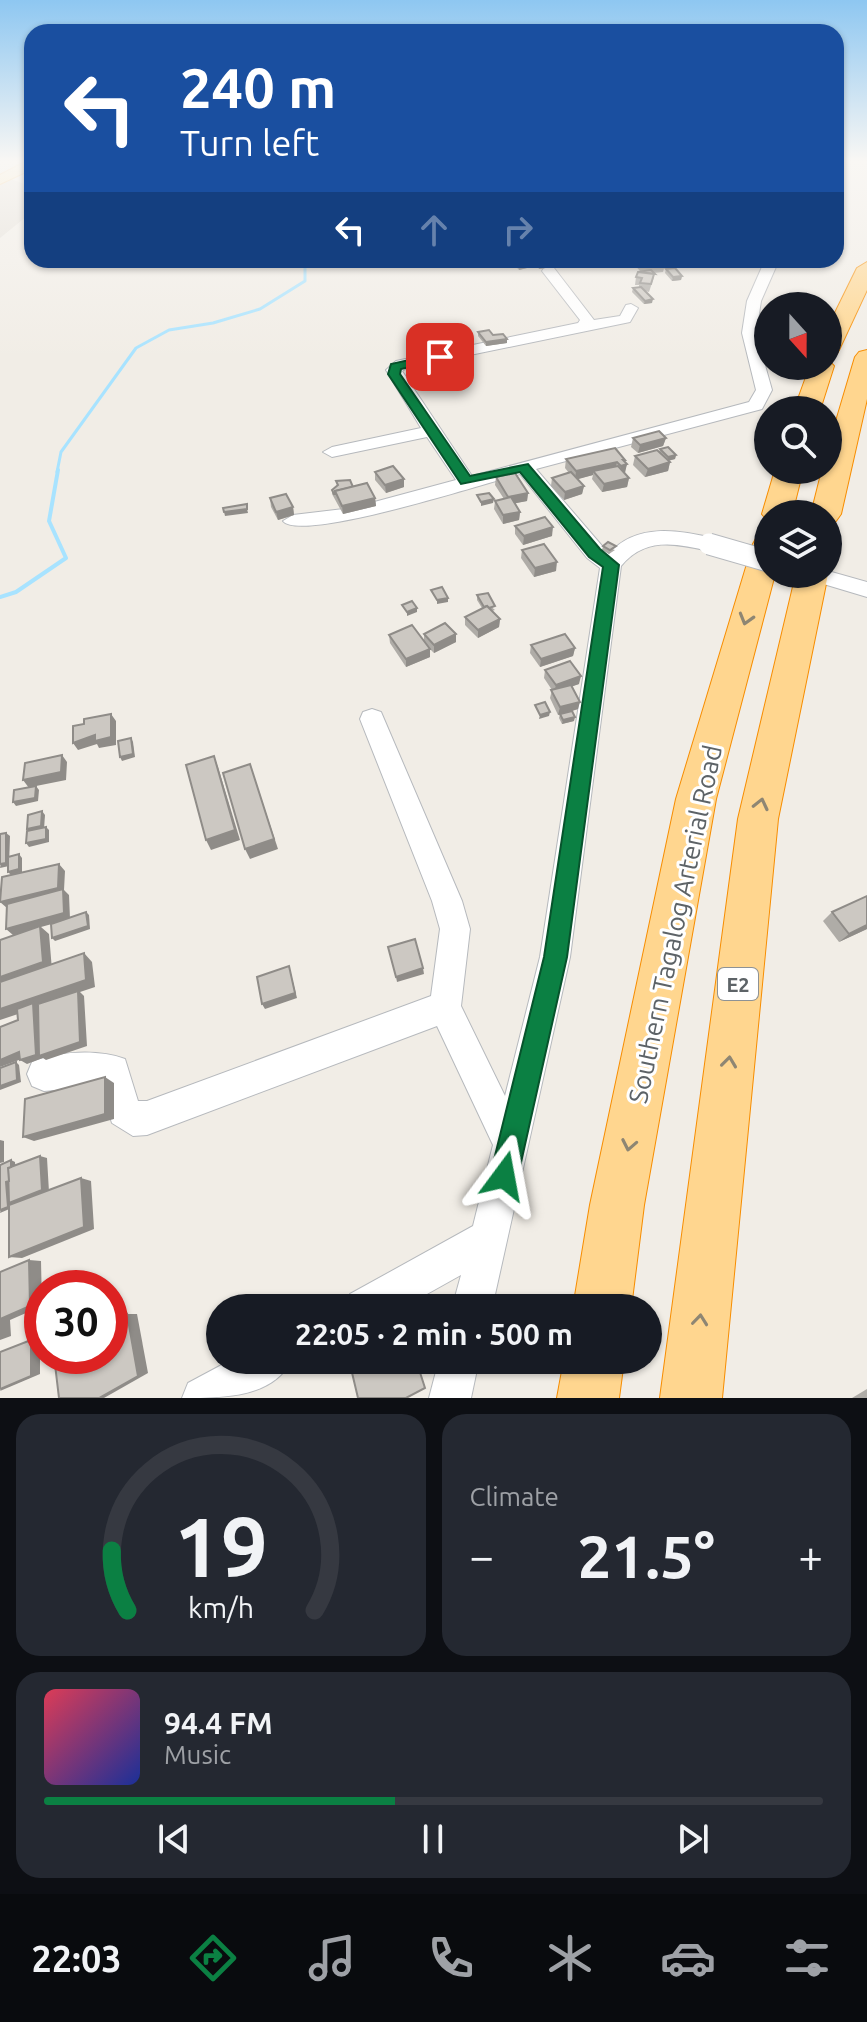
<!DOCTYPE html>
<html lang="en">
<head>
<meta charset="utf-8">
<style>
	:root { --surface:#171b24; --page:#242831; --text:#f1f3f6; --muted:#9ea1a6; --line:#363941; --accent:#0b8043 }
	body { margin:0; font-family:Ubuntu,sans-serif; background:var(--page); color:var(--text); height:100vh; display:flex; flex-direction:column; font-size:30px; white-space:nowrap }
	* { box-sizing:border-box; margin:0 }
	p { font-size:26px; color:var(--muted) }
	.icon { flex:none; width:44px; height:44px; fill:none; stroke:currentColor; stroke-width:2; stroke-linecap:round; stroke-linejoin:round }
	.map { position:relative; height:1398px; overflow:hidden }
	.details { display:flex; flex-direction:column; gap:16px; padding:16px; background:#0d0f14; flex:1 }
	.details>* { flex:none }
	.top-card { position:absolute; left:24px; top:24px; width:820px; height:244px; border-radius:24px; box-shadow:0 2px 6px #0004; background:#1a4fa0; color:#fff; overflow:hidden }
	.needle { width:52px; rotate:159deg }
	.controls { position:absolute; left:754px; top:292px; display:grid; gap:16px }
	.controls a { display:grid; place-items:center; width:88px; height:88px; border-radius:50%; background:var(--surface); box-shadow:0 2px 6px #0004; font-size:40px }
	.speed { position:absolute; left:24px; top:1270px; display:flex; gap:16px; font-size:40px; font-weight:700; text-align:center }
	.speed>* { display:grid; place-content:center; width:104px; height:104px; border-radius:50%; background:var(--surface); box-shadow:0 2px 6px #0004; line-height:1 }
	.speed .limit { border:12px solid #d22; background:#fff; color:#111 }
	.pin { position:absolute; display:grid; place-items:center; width:68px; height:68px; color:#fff; margin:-34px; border-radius:16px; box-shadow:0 4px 12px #0006 }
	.me { position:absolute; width:88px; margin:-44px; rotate:13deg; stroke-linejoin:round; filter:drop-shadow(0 0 6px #0008) }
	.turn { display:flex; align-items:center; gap:28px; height:168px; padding:0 24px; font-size:36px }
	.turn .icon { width:104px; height:104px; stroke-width:2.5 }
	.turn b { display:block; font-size:56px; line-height:68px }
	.lanes { display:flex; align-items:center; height:76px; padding:0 24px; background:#0003; justify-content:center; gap:40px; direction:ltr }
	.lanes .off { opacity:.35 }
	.big { font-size:60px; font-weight:700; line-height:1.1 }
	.details .card { flex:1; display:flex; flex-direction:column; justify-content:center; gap:12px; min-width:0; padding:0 28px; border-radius:24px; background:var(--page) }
	.details .dial { align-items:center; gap:0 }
	.dial svg { height:208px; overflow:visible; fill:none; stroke:var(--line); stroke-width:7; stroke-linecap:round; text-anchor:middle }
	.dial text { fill:var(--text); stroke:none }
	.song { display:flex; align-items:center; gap:24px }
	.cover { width:96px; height:96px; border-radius:12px; background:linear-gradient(135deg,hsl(350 70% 55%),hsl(230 70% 35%)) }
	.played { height:8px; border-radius:4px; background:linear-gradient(90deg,var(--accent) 45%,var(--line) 45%) }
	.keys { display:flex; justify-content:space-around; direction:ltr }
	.heat { display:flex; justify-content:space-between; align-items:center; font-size:44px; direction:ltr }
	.details .tiles { flex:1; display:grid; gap:16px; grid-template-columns:1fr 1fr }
	.card:last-child { grid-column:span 2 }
	.trip { position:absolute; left:206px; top:1294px; width:456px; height:80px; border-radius:40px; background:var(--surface); box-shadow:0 2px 6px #0004; font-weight:700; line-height:80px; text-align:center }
	.menu { display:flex; height:128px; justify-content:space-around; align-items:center; background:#090b0e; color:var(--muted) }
	.menu .icon { width:56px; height:56px }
	.menu .on { color:var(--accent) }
	.menu b { font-size:36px; color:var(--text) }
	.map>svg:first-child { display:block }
</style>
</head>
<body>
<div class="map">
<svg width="867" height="1398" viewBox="0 0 867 1398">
	<rect width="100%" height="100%" fill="#f1ede6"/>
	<path fill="#e1dcd4" d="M11,179L32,187V191L23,198L32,199V212L0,238V185Z"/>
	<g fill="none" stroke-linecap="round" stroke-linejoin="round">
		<path stroke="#a8e3ff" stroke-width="3" d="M57,472L61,452L136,348L169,330L213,323L260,309L305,281V260"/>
		<path stroke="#a8e3ff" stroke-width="4" d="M0,597L16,592L66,558L49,521L58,470"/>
		<defs>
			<g id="minor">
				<path d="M765,260H779L761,301L756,333L772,390L762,409L536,469L609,554C636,522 681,530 716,539L719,544L709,551C675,543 645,537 621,566L570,957L492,1308H452L461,1275L402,1308H344L350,1294L473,1226L493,1145L437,1026L147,1135L133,1136L112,1123L100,1086L44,1091L32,1086L27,1074L32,1062C58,1051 99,1049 125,1059L138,1101H147L431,996L440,929L432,901L360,719L363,712L372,709L381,712L462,901L470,929L461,1006L505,1096L540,957L600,568L587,558L520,474C487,483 301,543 283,521L293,515L352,508L456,480L427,437L332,457L323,452L332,447L421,428L386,370L396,361L578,323L580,320L542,271L544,268H554L594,320L620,316L626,305L631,304L638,308L630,322L407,368L402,371L472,476L749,402L756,390L742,333L747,301Z"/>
				<path d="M828,571L867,582V597L807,579L804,574H828Z"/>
				<path d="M231,1360H291C274,1398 221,1398 182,1398L188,1383Z"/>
				<path d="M439,1360H479L471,1398H429Z"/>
			</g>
			<path id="major" d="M25,162H32V169L0,184V175Z"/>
			<g id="highway">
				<path d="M867,262V290L839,350L836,355L828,357V327L857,268Z"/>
				<path d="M867,350V399L841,514L836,521L828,523V514H811L822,470H828V448L855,357L859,352Z"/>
				<path d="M828,360L834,366L820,410H794L810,366H828Z"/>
				<path d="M775,470H803L792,514H768V521L762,514Z"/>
				<path d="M768,534V574H775L716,799L644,1205L631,1308H573L590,1205L676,799L753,544L757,537Z"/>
				<path d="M796,574H828L778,819L722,1398H660L738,819Z"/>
				<path d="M564,1360H624L619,1398H557Z"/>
			</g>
		</defs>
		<use href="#minor" stroke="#b6b9bd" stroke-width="2"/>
		<use href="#major" stroke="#fab956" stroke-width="2"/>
		<use href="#highway" stroke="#f78d00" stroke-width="2"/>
		<use href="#minor" fill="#fff" fill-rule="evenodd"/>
		<use href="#major" fill="#ffe8ad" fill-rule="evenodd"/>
		<use href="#highway" fill="#ffd68f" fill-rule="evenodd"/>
		<defs>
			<path id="minor-bridge" d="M709,544L768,561"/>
		</defs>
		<use href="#minor-bridge" stroke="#b6b9bd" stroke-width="23" stroke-linecap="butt"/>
		<use href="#minor-bridge" stroke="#fff" stroke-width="21"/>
	</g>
	<g fill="#afaca7">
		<path d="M512,260H527V268L519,270L512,262Z"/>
		<path d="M533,260H560L559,266L539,269Z"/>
		<path d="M634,260H661L665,265L663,272L654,273V277L649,292L645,291L652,303L644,304L632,292L633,288L639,287V285H635L636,277L640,271L633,263Z"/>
		<path d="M666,269L682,276L681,280L672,281L665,273Z"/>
		<path d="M478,332L493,335L507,343L486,346L478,336Z"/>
		<path d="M633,438H666L663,446L638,453L631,447Z"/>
		<path d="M660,449L676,455L675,459L668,461L670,462L668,471L645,477L633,465L635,456L659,452Z"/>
		<path d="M566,459L625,462L627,464L624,473L629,478L627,487L602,492L592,479L593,475L577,479L584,486L582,494L564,500L551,486L552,478L569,473L565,468Z"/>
		<path d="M375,472L404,479V487L386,493L375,480Z"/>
		<path d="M496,477L528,493L527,501L515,503L520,512L519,520L503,524L494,509L495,501L504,499L495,485Z"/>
		<path d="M336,481L353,487L375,498L376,506L343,514L332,494V490L337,486Z"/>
		<path d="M270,498L293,507L294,515L278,520L271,507Z"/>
		<path d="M515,526L552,536L523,545L515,534Z"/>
		<path d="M603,546L615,550L609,554L602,550Z"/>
		<path d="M522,550L556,571L534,577L521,558Z"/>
		<path d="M477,595L495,610L492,611L500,619L499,627L478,638L465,625V617L482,608L477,600Z"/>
		<path d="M424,634H456V642L434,653L428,647L430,657L406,667L390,643L389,635L424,641Z"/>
		<path d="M531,645L575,648L573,656L540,667L530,653Z"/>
		<path d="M545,670L579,684L572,686L578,709L572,711L574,721L562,724L559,718L560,714L558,715L550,698L552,690L544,678Z"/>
		<path d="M867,896V929L839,942L823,921L832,912Z"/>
		<path d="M867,1389V1398H852Z"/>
	</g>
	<g fill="#8f8c88">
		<path d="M550,260H560L559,266L539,269L540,261Z"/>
		<path d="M592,260H608L592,263Z"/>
		<path d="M528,261L527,268L519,270V262Z"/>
		<path d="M682,276L681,280L672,281L673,277Z"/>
		<path d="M653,299L652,303L644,304L645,301Z"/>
		<path d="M507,339V343L486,346V342Z"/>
		<path d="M666,438L663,446L638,453L640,445Z"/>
		<path d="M676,455L675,459L667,461L668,457Z"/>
		<path d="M623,460H625L624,465L627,464L625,473L619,474Z"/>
		<path d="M617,462L615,470L593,471V475L575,480L576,471Z"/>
		<path d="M670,462L668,471L645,477L648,469Z"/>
		<path d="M629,478L627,487L602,492L604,484Z"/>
		<path d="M404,479V487L386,493L385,485Z"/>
		<path d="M584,486L582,494L564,500L565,492Z"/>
		<path d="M528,493L527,501L507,505L508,497Z"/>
		<path d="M375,498L376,506L343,514L342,506Z"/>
		<path d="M494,499L493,503L481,506V502Z"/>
		<path d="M293,507L294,515L278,520L276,512Z"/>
		<path d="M247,509L248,513L225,516L224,512Z"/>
		<path d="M520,512L519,520L503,524V515Z"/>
		<path d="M553,527L552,536L523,545L524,536Z"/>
		<path d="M557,562L556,571L534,577L535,568Z"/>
		<path d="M448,598V602L437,604V600Z"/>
		<path d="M417,608V612L407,616V612Z"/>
		<path d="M500,619L499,627L478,638V630Z"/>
		<path d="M456,634V642L434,653V645Z"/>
		<path d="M575,648L573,656L540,667L541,659Z"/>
		<path d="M430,649V657L406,667V659Z"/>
		<path d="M581,676L579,684L554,693L556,685Z"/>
		<path d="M580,702L578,709L558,715L560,707Z"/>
		<path d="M550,712L549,716L539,719L540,715Z"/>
		<path d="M111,714L116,721V745L99,748L97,744L78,750L73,743L95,735Z"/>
		<path d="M575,717L574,721L562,724L563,720Z"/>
		<path d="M131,738L133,742L135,757L122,761L120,757Z"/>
		<path d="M62,755L67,762L66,780L36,786L39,790L38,801L16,806L13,802L29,788L23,780Z"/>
		<path d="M214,756L218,767L240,840L211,850L206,840Z"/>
		<path d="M250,764L278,849L250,859L245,849Z"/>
		<path d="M42,811L45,815L44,829L30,833L27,829Z"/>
		<path d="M46,827L49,830V842L29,847L26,843Z"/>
		<path d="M6,833L10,836L9,866L0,868Z"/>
		<path d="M19,854L22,858V872L11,875L8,872Z"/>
		<path d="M59,864L65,871L64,890L69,895L70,919L41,927L49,934L52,970L0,989V977L13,935L6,929L7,908L0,902Z"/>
		<path d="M86,912L89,915L90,929L55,941L52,938Z"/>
		<path d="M867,925V929L839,942L849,934Z"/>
		<path d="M84,953L92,962L95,987L80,992L84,996L87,1046L46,1060L43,1058L27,1064L20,1060L33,1009L0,1020V1009Z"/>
		<path d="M289,966L297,998L265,1009L262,1004Z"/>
		<path d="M423,968L424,974L397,982L396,977Z"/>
		<path d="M19,1052L27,1057L0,1067V1060Z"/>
		<path d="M16,1062L19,1065L21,1082L0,1090V1086Z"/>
		<path d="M105,1077L114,1083V1119L34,1141L23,1137Z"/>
		<path d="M0,1140L4,1141V1162L0,1163Z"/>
		<path d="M40,1156L47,1158L49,1192L0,1213L11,1160L15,1162L16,1181Z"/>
		<path d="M81,1178L91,1181L94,1229L22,1258L9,1257Z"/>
		<path d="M29,1260L41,1261L42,1306L10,1320L11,1336L0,1340V1319Z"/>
		<path d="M127,1314H137L148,1373L104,1398H99Z"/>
		<path d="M40,1339V1374L0,1391L31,1340Z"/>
	</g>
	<g fill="#ccc8c2" stroke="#8f8c88" stroke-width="2">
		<path d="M638,260H661L665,265L643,266Z"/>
		<path d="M675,268L682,276L673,277L666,269Z"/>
		<path d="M651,270L655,274L638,272Z"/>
		<path d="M638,272L654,274L651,284L640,283L642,278L636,277Z"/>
		<path d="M641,287L653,299L645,301L633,288Z"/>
		<path d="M489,330L493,335L503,334L507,339L486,342L478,332Z"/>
		<path d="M659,431L666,438L640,445L633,438Z"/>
		<path d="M668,447L676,455L668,457L660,449Z"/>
		<path d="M615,448L625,460H623L627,464L621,466L617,462L576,471L566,459Z"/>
		<path d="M657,450L670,462L648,469L635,456Z"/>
		<path d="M393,466L404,479L385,485L375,472Z"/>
		<path d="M618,466L629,478L604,484L593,471Z"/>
		<path d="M571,472L584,486L565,492L552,478Z"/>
		<path d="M515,473L528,493L508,497L496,477Z"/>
		<path d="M350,480L353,487L335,491V494H334L332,490L338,485L336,481Z"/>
		<path d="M367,483L375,498L342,506L335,491Z"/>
		<path d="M489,493L494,499L481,502L477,495Z"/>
		<path d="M286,494L293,507L276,512L270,498Z"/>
		<path d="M511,497L520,512L503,515L495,501Z"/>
		<path d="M247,504V509L224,512L223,508Z"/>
		<path d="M545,517L553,527L524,536L515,526Z"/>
		<path d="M608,542L616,546L610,550L603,546Z"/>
		<path d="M544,544L557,562L535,568L522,550Z"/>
		<path d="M442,587L448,598L437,600L431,590Z"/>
		<path d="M488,593L495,606L489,608L487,606L484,607L477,595Z"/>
		<path d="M412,601L417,608L407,612L402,605Z"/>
		<path d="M487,606L500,619L478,630L465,617Z"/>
		<path d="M445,623L456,634L434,645L424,634Z"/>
		<path d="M412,625L430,649L406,659L389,635Z"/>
		<path d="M565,634L575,648L541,659L531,645Z"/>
		<path d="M570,661L581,676L556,685L545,670Z"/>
		<path d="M571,685L580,702L560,707L551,690Z"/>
		<path d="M545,702L550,712L540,715L535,705Z"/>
		<path d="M572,711L575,717L563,720L560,714Z"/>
		<path d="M111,714V737L95,741V735L73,743V726L84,724V719Z"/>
		<path d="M131,738L133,754L120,757L118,741Z"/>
		<path d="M62,755L61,772L23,780L25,763Z"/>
		<path d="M214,756L235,830L206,840L186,765Z"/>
		<path d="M250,764L274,839L245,849L223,773Z"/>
		<path d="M36,786L35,798L13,802L14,790Z"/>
		<path d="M42,811L41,826L27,829L28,815Z"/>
		<path d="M46,827V839L26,843L27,831Z"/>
		<path d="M6,833V863L0,864V834Z"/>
		<path d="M19,854V869L8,872V857Z"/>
		<path d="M59,864L58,888L0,902L2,877Z"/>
		<path d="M63,889L64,913L6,929L7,904Z"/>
		<path d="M867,896V925L849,934L832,912Z"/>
		<path d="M86,912L88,926L52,938L51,924Z"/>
		<path d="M40,926L43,962L0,977V940Z"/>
		<path d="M415,939L423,968L396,977L388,947Z"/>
		<path d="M84,953L86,980L0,1009V982Z"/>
		<path d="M289,966L295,993L262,1004L257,977Z"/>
		<path d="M78,991L80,1042L39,1056L38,1004Z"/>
		<path d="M33,1003L36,1055L20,1060L19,1052L0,1060V1027L18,1020L17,1009Z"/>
		<path d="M16,1062L17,1080L0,1086V1068Z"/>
		<path d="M105,1077V1114L23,1137L25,1099Z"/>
		<path d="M40,1156L42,1190L9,1203L8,1168Z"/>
		<path d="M11,1160V1167L8,1168L9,1181L6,1182L8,1207L0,1210V1165Z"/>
		<path d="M81,1178L84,1227L9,1257V1205Z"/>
		<path d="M29,1260L30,1306L0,1319V1272Z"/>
		<path d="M127,1314L138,1376L99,1398H59L54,1356H110V1324Z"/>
		<path d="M31,1340V1376L0,1389V1352Z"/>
		<path d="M349,1360H416L425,1388L406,1398H358Z"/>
	</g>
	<defs><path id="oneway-chevron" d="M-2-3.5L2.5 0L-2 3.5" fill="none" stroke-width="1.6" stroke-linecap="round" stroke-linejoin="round" transform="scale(2)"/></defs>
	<g stroke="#8e8673">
		<use href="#oneway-chevron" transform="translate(746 619) rotate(106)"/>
		<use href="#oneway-chevron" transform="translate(761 804) rotate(-77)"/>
		<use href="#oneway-chevron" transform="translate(729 1062) rotate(-83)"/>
		<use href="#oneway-chevron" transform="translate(629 1145) rotate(101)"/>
		<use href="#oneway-chevron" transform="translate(700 1320) rotate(-84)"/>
	</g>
	<linearGradient id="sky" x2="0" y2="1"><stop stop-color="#8ec7f1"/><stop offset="0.45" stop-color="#f9f7f4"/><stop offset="1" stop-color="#f9f7f4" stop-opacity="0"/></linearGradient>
	<rect width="867" height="358" fill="url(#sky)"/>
	<path fill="#0b8043" stroke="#07532c" stroke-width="2" d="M440,353L444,355V359L401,369L400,374L470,476L528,464L600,549L619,565L567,957L518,1176L514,1186L504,1190L494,1186L490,1176L544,957L603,567L589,557L520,472L461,484L388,374L391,364Z"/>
	<g text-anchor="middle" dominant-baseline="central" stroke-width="6" stroke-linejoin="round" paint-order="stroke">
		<rect fill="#fff" stroke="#8e9295" stroke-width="2" x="718" y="968" width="40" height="32" rx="6"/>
		<g font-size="20" font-weight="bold" fill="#5d6367">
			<text x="738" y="984">E2</text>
		</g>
		<g font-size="26" fill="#5d6367" stroke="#fff">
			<text transform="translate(675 924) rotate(-78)">Southern Tagalog Arterial Road</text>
		</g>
	</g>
</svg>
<div class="controls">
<a><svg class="needle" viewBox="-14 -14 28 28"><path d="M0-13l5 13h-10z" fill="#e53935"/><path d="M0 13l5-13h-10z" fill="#9ea1a6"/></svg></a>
<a><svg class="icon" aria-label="search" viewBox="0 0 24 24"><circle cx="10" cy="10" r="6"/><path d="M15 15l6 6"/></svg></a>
<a><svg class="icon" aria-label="layers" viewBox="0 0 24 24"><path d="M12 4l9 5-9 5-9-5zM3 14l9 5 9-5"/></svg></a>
</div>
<div class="speed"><div class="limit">30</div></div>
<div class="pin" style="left:440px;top:357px;background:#d93025"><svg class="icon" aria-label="arrive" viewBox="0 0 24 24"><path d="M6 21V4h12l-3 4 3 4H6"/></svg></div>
<svg class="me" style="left:504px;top:1176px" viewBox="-20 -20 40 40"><path d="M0-17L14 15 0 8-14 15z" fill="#0b8043" stroke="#fff" stroke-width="4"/></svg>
<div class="trip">22:05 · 2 min · 500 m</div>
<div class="top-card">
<div class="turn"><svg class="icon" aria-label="left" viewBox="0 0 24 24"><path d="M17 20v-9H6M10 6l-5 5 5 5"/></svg><div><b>240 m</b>Turn left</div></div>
<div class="lanes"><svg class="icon" aria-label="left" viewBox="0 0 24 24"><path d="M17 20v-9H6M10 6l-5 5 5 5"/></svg><svg class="icon off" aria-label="ahead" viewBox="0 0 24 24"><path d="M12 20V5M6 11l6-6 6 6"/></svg><svg class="icon off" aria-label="right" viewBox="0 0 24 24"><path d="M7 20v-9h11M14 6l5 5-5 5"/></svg></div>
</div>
</div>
<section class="details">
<div class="tiles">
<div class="card dial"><svg viewBox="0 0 100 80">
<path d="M14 69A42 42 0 1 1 86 69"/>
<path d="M14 69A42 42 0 0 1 8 46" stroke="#0b8043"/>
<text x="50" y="56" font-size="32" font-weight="700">19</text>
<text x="50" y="72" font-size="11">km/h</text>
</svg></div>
<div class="card"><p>Climate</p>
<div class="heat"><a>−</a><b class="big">21.5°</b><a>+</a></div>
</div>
<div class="card">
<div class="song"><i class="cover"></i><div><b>94.4 FM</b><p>Music</p></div></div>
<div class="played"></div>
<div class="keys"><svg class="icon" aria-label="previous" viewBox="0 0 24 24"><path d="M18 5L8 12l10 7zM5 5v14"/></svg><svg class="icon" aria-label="pause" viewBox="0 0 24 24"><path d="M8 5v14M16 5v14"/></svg><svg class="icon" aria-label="next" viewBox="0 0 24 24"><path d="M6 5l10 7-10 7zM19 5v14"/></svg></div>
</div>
</div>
</section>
<nav class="menu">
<b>22:03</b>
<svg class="icon on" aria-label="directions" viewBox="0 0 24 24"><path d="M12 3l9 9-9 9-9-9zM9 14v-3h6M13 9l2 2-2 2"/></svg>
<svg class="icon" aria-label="music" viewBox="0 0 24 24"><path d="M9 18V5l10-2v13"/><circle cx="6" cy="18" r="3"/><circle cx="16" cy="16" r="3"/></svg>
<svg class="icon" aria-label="phone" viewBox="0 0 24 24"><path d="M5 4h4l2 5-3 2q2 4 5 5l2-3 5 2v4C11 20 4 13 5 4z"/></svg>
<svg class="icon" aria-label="climate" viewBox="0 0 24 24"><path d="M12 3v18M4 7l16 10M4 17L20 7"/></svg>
<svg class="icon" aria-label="car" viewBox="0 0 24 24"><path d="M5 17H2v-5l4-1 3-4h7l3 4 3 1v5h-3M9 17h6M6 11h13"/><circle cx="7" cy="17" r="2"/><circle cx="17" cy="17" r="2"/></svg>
<svg class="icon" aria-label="filters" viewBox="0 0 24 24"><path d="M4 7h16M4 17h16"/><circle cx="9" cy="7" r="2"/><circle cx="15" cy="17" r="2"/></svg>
</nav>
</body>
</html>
